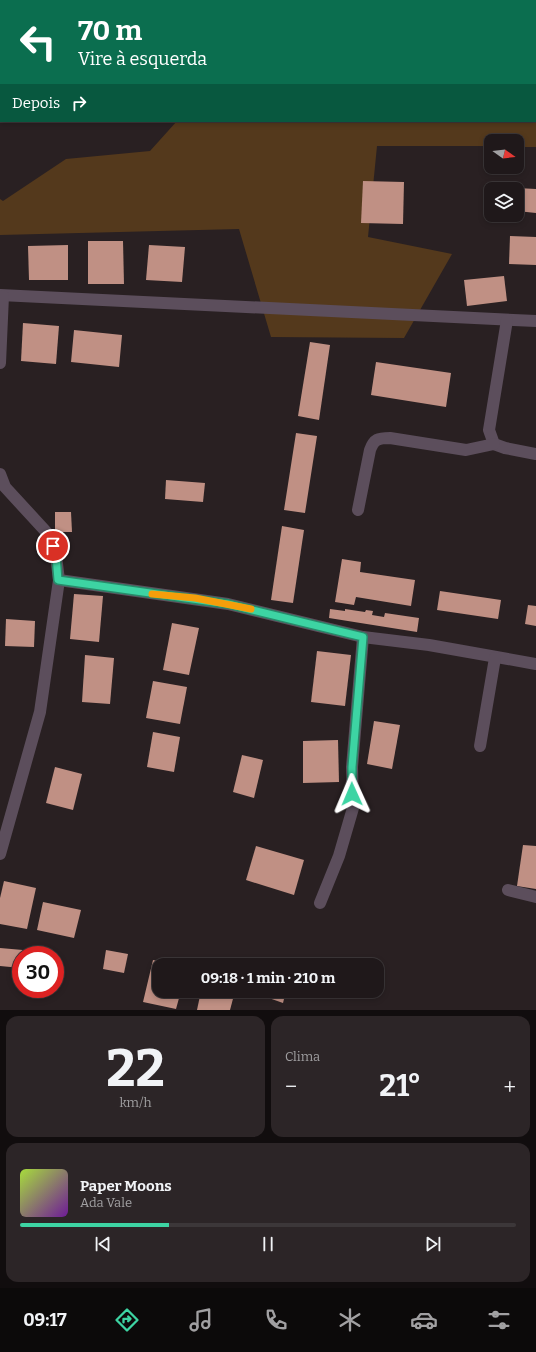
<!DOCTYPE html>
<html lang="pt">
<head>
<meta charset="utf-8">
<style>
	:root { --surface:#1f181a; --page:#2c2527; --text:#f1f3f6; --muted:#a1a0a2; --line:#3c3739; --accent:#3dd4a3 }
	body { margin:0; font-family:Bitter,serif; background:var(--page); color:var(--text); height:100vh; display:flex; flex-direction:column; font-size:15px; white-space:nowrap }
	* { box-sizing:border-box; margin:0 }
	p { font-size:13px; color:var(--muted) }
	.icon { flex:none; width:22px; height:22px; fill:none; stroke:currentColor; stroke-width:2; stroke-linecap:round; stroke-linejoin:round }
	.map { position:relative; height:1010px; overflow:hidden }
	.panel { display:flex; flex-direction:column; gap:6px; padding:6px; background:#110d0e; flex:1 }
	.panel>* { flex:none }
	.banner { position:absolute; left:0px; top:0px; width:536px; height:122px; box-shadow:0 2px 6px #0003,0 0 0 1px var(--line); background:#0b6e4f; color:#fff; overflow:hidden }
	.needle { width:26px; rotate:104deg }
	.tools { position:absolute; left:484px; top:134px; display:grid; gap:8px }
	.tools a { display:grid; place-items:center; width:40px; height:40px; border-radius:8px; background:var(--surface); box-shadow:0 2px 6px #0003,0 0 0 1px var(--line); font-size:20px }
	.speed { position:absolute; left:12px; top:946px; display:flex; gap:8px; font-size:20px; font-weight:700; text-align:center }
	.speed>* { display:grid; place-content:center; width:52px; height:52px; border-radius:50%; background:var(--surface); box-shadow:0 2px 6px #0003,0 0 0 1px var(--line); line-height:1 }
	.speed .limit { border:6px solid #d22; background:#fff; color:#111 }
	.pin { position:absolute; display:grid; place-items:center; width:34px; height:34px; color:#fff; margin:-17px; border:2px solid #fff; border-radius:50%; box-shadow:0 1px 4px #0007 }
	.me { position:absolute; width:44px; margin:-22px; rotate:359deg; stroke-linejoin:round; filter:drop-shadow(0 0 3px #0008) }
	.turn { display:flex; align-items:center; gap:14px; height:84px; padding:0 12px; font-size:18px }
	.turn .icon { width:52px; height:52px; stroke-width:2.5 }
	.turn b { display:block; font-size:28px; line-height:34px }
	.then { display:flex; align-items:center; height:38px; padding:0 12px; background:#0003; gap:8px; font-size:15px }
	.big { font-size:30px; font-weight:700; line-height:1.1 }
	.panel .widget { flex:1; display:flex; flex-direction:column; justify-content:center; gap:6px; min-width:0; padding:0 14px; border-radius:12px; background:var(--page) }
	.panel .dial { align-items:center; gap:0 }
	.dial b { font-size:52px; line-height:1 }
	.song { display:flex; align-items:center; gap:12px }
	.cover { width:48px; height:48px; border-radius:6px; background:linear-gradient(135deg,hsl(80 70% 55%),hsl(280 70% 35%)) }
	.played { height:4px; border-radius:2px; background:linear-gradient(90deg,var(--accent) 30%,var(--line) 30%) }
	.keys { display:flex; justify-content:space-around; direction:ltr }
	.heat { display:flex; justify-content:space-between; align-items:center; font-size:22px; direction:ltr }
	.panel .tiles { flex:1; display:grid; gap:6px; grid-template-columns:1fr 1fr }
	.widget:last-child { grid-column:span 2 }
	.trip { position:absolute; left:152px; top:958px; width:232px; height:40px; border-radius:12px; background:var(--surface); box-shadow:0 2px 6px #0003,0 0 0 1px var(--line); font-weight:700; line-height:40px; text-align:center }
	.tabs { display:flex; height:64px; justify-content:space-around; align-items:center; background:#0c0a0a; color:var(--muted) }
	.tabs .icon { width:28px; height:28px }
	.tabs .selected { color:var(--accent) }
	.tabs b { font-size:18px; color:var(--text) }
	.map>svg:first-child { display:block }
</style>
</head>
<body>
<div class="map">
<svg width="536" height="1010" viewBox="0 0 536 1010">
	<rect width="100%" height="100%" fill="#292022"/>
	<path fill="#54391c" d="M372,0H536V147H517V141H491V146H377L368,237L452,254L404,338L271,337L239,229L0,235V199L3,201L66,159L150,151L177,121H535V1Z"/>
	<g fill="#c09084">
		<path d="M363,181L404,182L403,224L361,223Z"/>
		<path d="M517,188L536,189V213L517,211Z"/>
		<path d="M510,236L536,237V265L509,264Z"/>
		<path d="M88,241H123L124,284H88Z"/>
		<path d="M68,245V280H29L28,246Z"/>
		<path d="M149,245L185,247L182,282L146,280Z"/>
		<path d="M504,276L507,301L467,306L464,280Z"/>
		<path d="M23,323L59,326L56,364L21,361Z"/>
		<path d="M74,330L122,335L119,367L71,362Z"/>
		<path d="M310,342L330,345L319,420L298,416Z"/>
		<path d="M376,362L451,373L446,407L371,395Z"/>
		<path d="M296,433L317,436L305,513L284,510Z"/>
		<path d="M166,480L205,483L203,502L165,499Z"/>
		<path d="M55,512H71L72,532H55Z"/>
		<path d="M282,526L304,530L293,603L271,600Z"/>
		<path d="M342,559L361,562L360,572L415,580L411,606L356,597L354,605L335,602Z"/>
		<path d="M440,591L501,600L498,619L437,610Z"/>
		<path d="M74,594L103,596L99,642L70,639Z"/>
		<path d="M528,605L536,606V626L525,624Z"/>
		<path d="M330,609L345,611V609L365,612L366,610L373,611L372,615L384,617L385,613L419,618L417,632L329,618Z"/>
		<path d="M6,619L35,621L34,647L5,646Z"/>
		<path d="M172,623L199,628L189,675L163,670Z"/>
		<path d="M317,651L351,655L345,706L311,702Z"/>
		<path d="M85,655L114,658L110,704L82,702Z"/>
		<path d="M153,681L187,687L180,724L146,718Z"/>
		<path d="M374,721L400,725L392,769L367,764Z"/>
		<path d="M153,732L180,737L174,772L147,767Z"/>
		<path d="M338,740L339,782L303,783V741Z"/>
		<path d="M242,755L263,760L254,798L233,792Z"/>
		<path d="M55,767L82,774L73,810L46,803Z"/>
		<path d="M523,845L536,846V889L517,886Z"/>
		<path d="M256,846L304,860L294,895L246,880Z"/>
		<path d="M4,881L36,888L27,929L0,924V898Z"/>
		<path d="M43,902L81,910L74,938L37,930Z"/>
		<path d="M0,948L23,950V955H21V968L0,966Z"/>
		<path d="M106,950L128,954L124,973L103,969Z"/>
		<path d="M153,960L173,964L159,965V991H181L176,1009L143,1002Z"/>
		<path d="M201,991H215L234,995L230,1010H197Z"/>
		<path d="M249,991H286L283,1003Z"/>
	</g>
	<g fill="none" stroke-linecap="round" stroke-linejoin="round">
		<g stroke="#5c4e5c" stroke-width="12">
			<path d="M535,36H536"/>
			<path d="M0,295L536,321"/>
			<path d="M507,320L489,430L494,444L505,448L536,454"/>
			<path d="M0,363L3,296"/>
			<path d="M0,474L5,487L50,536L56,556L59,580L40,712L0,854"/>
			<path d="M358,510L370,450C374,439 378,438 390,438L466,450L494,444"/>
			<path d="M59,580L228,604L363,637L429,645L536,664"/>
			<path d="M480,746L495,658"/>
			<path d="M508,890L536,897"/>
			<path d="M320,903L339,856L353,808L352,767L363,637"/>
		</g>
	</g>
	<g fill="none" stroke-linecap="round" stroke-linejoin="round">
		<defs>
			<path id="route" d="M53,546L56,556L58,580L228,604L363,637L352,767V794"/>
		</defs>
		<use href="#route" stroke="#288a6a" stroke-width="10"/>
		<use href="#route" stroke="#3dd4a3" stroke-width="7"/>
		<path stroke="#f59e0b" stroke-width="7" d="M152,594L195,598L251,609"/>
	</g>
</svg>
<div class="tools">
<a><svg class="needle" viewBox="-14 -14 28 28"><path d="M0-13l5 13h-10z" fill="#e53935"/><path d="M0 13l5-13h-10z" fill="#a1a0a2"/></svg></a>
<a><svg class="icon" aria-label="layers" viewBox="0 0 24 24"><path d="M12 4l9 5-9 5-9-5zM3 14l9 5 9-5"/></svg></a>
</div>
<div class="speed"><div class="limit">30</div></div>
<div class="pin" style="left:53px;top:546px;background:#d93025"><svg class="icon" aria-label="arrive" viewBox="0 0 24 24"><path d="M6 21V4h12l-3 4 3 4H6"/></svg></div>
<svg class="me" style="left:352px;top:794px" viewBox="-20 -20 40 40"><path d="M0-17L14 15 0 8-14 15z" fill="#3dd4a3" stroke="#fff" stroke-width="4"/></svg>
<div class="trip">09:18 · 1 min · 210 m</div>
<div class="banner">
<div class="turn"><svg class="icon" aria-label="left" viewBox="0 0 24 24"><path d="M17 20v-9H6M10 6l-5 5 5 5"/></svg><div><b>70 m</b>Vire à esquerda</div></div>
<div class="then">Depois<svg class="icon" aria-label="right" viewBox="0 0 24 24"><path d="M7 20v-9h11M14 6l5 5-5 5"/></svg></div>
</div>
</div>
<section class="panel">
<div class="tiles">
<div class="widget dial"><b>22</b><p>km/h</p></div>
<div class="widget"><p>Clima</p>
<div class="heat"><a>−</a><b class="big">21°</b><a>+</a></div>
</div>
<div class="widget">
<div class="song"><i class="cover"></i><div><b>Paper Moons</b><p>Ada Vale</p></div></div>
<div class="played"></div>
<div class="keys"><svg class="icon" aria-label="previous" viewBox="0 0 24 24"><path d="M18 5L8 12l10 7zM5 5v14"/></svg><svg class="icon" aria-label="pause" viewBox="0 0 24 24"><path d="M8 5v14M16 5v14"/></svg><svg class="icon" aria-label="next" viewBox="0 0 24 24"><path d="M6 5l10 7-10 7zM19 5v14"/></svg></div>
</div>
</div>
</section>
<nav class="tabs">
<b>09:17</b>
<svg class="icon selected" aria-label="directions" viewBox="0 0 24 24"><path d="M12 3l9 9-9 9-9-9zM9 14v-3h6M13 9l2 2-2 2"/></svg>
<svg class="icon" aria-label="music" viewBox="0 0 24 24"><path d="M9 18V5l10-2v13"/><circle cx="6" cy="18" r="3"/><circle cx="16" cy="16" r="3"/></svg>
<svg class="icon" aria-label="phone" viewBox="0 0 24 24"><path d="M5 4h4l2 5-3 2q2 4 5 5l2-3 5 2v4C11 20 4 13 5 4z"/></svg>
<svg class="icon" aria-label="climate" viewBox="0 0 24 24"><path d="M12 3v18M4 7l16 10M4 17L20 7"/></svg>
<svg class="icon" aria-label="car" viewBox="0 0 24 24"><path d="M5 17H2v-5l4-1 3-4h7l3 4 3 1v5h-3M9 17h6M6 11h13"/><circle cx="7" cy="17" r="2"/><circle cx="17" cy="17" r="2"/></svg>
<svg class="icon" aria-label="filters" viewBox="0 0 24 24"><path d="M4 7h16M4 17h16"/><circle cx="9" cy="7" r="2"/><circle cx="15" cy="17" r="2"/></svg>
</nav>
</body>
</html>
